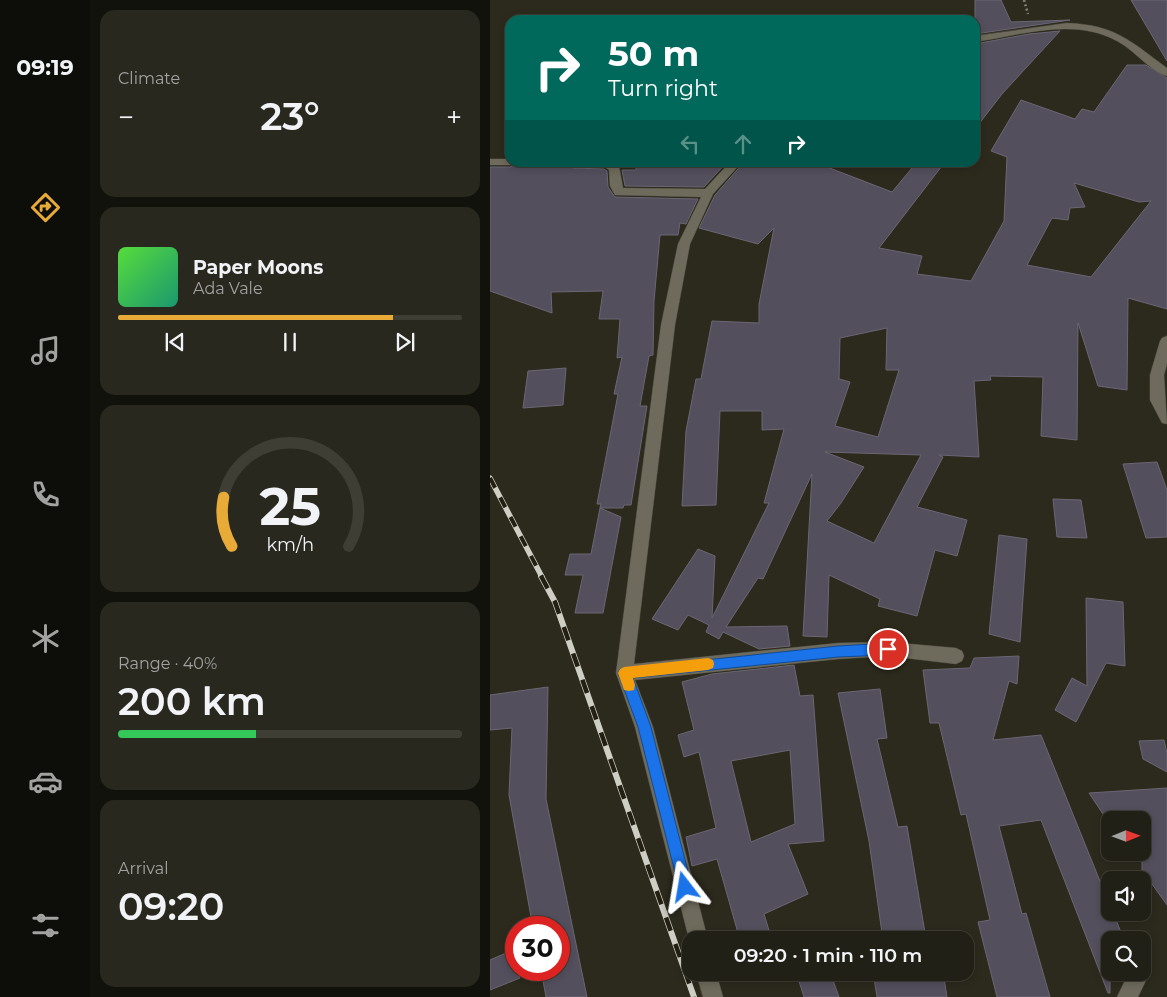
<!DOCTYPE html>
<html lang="en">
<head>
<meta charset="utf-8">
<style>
	:root { --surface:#212016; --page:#29281f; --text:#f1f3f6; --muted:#a2a3a1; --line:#3e3e35; --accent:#e8ab37 }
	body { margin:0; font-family:Montserrat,sans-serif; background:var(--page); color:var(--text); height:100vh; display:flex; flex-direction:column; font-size:19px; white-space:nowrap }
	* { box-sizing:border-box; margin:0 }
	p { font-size:16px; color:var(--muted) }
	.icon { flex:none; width:28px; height:28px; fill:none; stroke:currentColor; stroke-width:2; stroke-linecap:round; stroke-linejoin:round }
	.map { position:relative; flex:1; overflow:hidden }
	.drawer { display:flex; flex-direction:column; gap:10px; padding:10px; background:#12120c; width:400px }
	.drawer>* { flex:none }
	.guide { position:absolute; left:15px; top:15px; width:475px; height:152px; border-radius:15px; box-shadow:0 2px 8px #0003,0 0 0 1px var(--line); background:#00695c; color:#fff; overflow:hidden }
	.needle { width:32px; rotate:89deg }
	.controls { position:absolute; left:611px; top:811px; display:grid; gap:10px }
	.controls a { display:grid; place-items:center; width:50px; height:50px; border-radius:10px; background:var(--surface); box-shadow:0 2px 8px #0003,0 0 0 1px var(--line); font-size:25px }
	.speed { position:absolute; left:15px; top:916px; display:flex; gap:10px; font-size:25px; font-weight:700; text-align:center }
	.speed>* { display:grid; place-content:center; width:65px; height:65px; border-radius:50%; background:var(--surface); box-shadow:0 2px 8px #0003,0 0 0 1px var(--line); line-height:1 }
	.speed .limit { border:8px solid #d22; background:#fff; color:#111 }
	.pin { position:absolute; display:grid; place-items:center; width:42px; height:42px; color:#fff; margin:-21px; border:2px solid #fff; border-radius:50%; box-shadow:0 1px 5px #0007 }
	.me { position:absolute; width:55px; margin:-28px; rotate:346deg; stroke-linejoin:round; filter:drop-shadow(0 0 4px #0008) }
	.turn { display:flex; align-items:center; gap:18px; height:105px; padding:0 20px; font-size:22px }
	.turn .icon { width:65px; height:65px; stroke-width:2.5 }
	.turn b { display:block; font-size:35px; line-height:42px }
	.lanes { display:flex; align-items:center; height:48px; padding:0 20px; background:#0003; justify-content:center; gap:25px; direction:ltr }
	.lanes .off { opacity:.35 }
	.big { font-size:38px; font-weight:600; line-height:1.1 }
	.drawer .widget { flex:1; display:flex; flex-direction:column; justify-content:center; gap:8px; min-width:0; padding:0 18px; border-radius:15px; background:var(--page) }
	.drawer .dial { align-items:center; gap:0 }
	.dial svg { height:130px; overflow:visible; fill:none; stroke:var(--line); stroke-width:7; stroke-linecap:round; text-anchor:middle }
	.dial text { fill:var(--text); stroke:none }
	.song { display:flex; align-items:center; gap:15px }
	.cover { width:60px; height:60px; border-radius:8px; background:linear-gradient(135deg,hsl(110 70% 55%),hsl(160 70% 35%)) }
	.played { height:5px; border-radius:2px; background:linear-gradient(90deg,var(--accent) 80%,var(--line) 80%) }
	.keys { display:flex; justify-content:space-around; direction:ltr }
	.heat { display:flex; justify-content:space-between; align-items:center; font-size:28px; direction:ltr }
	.charge { height:8px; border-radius:4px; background:linear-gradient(90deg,#34c759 40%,var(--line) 0) }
	.trip { position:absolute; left:192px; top:931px; width:292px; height:50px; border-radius:15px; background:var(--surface); box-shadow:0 2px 8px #0003,0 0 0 1px var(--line); font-weight:600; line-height:50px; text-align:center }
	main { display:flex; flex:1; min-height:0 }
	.menu { display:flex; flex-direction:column; width:90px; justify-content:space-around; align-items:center; background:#0d0d09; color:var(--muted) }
	.menu .icon { width:35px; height:35px }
	.menu .on { color:var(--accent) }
	.menu b { font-size:22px; color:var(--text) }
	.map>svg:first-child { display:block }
</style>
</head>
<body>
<main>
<nav class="menu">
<b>09:19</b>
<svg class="icon on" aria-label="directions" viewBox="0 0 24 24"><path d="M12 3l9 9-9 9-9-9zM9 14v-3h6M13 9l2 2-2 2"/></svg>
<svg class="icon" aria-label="music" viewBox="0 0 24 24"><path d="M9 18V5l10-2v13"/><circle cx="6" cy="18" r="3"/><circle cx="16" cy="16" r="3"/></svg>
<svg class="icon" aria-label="phone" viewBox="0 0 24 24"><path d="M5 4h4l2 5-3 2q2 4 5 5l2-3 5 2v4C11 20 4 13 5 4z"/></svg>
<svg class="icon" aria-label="climate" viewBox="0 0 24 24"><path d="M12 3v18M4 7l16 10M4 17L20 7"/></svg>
<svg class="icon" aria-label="car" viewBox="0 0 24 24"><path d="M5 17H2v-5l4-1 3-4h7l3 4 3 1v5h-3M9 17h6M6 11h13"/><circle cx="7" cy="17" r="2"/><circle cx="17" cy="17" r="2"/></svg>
<svg class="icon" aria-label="filters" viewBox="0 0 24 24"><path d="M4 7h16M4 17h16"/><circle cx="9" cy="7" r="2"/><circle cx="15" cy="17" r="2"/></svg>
</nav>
<section class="drawer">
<div class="widget"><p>Climate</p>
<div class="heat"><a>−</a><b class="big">23°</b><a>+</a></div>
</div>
<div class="widget">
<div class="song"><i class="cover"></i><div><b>Paper Moons</b><p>Ada Vale</p></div></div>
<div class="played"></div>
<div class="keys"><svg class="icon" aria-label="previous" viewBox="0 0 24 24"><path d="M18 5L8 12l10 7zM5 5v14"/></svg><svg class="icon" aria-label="pause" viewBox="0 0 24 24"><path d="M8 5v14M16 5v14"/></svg><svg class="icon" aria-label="next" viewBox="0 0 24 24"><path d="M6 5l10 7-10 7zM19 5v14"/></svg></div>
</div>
<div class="widget dial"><svg viewBox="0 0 100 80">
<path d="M14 69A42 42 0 1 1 86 69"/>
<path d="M14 69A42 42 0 0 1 9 39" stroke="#e8ab37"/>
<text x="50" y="56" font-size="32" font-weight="700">25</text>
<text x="50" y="72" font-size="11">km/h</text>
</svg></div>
<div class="widget"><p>Range · 40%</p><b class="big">200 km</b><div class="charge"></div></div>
<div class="widget"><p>Arrival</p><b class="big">09:20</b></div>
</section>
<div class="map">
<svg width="677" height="997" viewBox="0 0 677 997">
	<rect width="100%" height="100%" fill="#2c2a1d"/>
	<g fill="#544f5d" stroke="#6b6674" fill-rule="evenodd">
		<path d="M485,0H511L521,22L580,20L485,34Z"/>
		<path d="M641,0H677V61Z"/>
		<path d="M570,31L512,94L485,129V44L539,34Z"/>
		<path d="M637,65H656L677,78V309L638,298L637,390L608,386L588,323L587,440L551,436L553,377L500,376L501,380L484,381L489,457L449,455L453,457L427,507L477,520L467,556L445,550L427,616L388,606L390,599L339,575L337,637L313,636L322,474L273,579L268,578L236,627L297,626L300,646L269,649L233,632L229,639L216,632L219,625L198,615L188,630L162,619L208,549L225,556L222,618L279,503H274L294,429L272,430V411H230L226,505L192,506L196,431L206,379H211L222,321L269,323V304L284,228L268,244L209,228L225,195L254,162H324L402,192L427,162H455L389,248L432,256L427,274L481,281L514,221L517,157L501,151L531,100L585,119L592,109L604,112ZM584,183L649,202L661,201L601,277L537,265L562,218L578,220L580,208L595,207ZM397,328L396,370H409L388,437L345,426L360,382L349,379L350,338ZM335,452L431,455L384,543L337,521L351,503L374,467Z"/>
		<path d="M180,162H237L214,187L135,186L132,170H146V166Z"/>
		<path d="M25,164L84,166L83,168L114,169L117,171L118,187L125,197L208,199L196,224L190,223L188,235H170L164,301L163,355L159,356L150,406H157L141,505H134L133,508H110L111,504H107L128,394H124L132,357L127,358L130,319H109L113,291L61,292L62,313L0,291V167H20Z"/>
		<path d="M76,368L73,405L33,408L38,371Z"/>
		<path d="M667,462L677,490V537L656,538L633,464Z"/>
		<path d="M563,499L591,500L597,538L567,537Z"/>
		<path d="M110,508L131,517L113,613H85L93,575H75L80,554H101Z"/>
		<path d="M509,535L537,539L530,642L499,634Z"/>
		<path d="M596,598L633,602L635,666L616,663L586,722L565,710L582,678L597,686Z"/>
		<path d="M529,656L527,684L519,681L503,740L551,735L620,906V912H623L634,940H620V993H618L551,820L509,826L532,914L536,913L560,997H507L488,922L500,920L476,814L471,815L449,723H440L433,670L480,668L484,658Z"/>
		<path d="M304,665L310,696L323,695L334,841L298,844L318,894L274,914L282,940H250L227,859L202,866L196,837L226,828L209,752L194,757L188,735L204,730L192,682L222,674ZM300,750L305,824L261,842L241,761Z"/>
		<path d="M58,687L56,799L97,997H56L51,970H69V928H43L19,795L22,728L0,730V695Z"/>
		<path d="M390,689L397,738L387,739L408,827L417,826L435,933L444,931L446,940H390H393L379,841L348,693Z"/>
		<path d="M674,740L677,753V772L653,759L649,741Z"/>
		<path d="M677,788V905L652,870V820H646L644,813L613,814L599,793Z"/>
		<path d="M23,950L26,970L30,978L0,990V960Z"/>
		<path d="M306,972H340L349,997H314Z"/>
		<path d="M383,972H453L457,997H387Z"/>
	</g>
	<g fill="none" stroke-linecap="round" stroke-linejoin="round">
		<defs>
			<g id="minor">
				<path d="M577,23C626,25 640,41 677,68V76C661,72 643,49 627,41C584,17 531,35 485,42V36Z"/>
				<path d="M0,159H20V162H25L20,165H0Z"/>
				<path d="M107,162H122L129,166L133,188L215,189L240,162H252L223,194L200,244L185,325L144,664L348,643L398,642L466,648L472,651L474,656L472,661L466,664L398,656L348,659L145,680L163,727L218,940H201V947L145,727L126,673L171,325L188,244L211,197L125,195L120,186L119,170Z"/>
				<path d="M677,336V364L674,375L677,424L672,423L660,400V375L670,341L672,338Z"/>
				<path d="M652,963L657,965L660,972L648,997H627L639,972H652Z"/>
				<path d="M206,972H226L233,997H213Z"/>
			</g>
		</defs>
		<use href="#minor" stroke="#49473c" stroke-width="1"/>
		<path stroke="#858378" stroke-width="2.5" stroke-dasharray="2 2.5" stroke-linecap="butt" d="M534,0L538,14"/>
		<use href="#minor" fill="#6e6b5c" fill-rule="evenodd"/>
		<defs>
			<path id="rail-far1" d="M0,478L52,577"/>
			<path id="rail" d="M51,576L65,602L204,997"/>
		</defs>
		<use href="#rail-far1" stroke="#cfcec4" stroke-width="5.5"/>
		<use href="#rail" stroke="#cfcec4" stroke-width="6"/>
		<use href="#rail-far1" stroke="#232013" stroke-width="4" stroke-dasharray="11" stroke-linecap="butt"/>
		<use href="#rail" stroke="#232013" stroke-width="4.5" stroke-dasharray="14" stroke-linecap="butt"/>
	</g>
	<path fill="#1a73e8" stroke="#114b97" d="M398,643L403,645L405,649L403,653L398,655L348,657L143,678L161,727L202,887L200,892L195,894L190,892L148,727L128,673L130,669L348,646Z"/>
	<path fill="#f59e0b" d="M218,658L223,660L224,664L223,668L218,670L143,678L145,685L144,690L139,691L134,690L128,673L130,669L134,667Z"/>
</svg>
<div class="controls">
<a><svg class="needle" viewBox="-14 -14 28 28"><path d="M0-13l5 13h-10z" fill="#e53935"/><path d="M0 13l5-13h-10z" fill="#a2a3a1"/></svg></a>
<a><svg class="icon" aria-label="sound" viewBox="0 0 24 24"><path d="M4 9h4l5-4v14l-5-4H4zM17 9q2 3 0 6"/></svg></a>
<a><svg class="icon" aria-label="search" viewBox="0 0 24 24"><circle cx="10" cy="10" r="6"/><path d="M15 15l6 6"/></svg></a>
</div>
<div class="speed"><div class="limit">30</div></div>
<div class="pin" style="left:398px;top:649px;background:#d93025"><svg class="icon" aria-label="arrive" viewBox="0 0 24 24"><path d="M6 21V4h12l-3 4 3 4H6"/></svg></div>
<svg class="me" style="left:195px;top:887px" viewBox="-20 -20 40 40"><path d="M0-17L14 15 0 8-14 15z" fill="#1a73e8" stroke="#fff" stroke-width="4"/></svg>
<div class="trip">09:20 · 1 min · 110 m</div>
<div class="guide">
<div class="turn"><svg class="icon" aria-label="right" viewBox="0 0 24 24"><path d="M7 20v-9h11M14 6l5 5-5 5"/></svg><div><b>50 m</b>Turn right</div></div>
<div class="lanes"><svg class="icon off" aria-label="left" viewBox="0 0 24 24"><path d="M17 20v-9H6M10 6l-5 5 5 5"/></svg><svg class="icon off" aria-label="ahead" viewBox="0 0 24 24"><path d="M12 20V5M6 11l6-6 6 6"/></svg><svg class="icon" aria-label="right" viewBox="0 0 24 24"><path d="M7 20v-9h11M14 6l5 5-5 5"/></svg></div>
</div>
</div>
</main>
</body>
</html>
